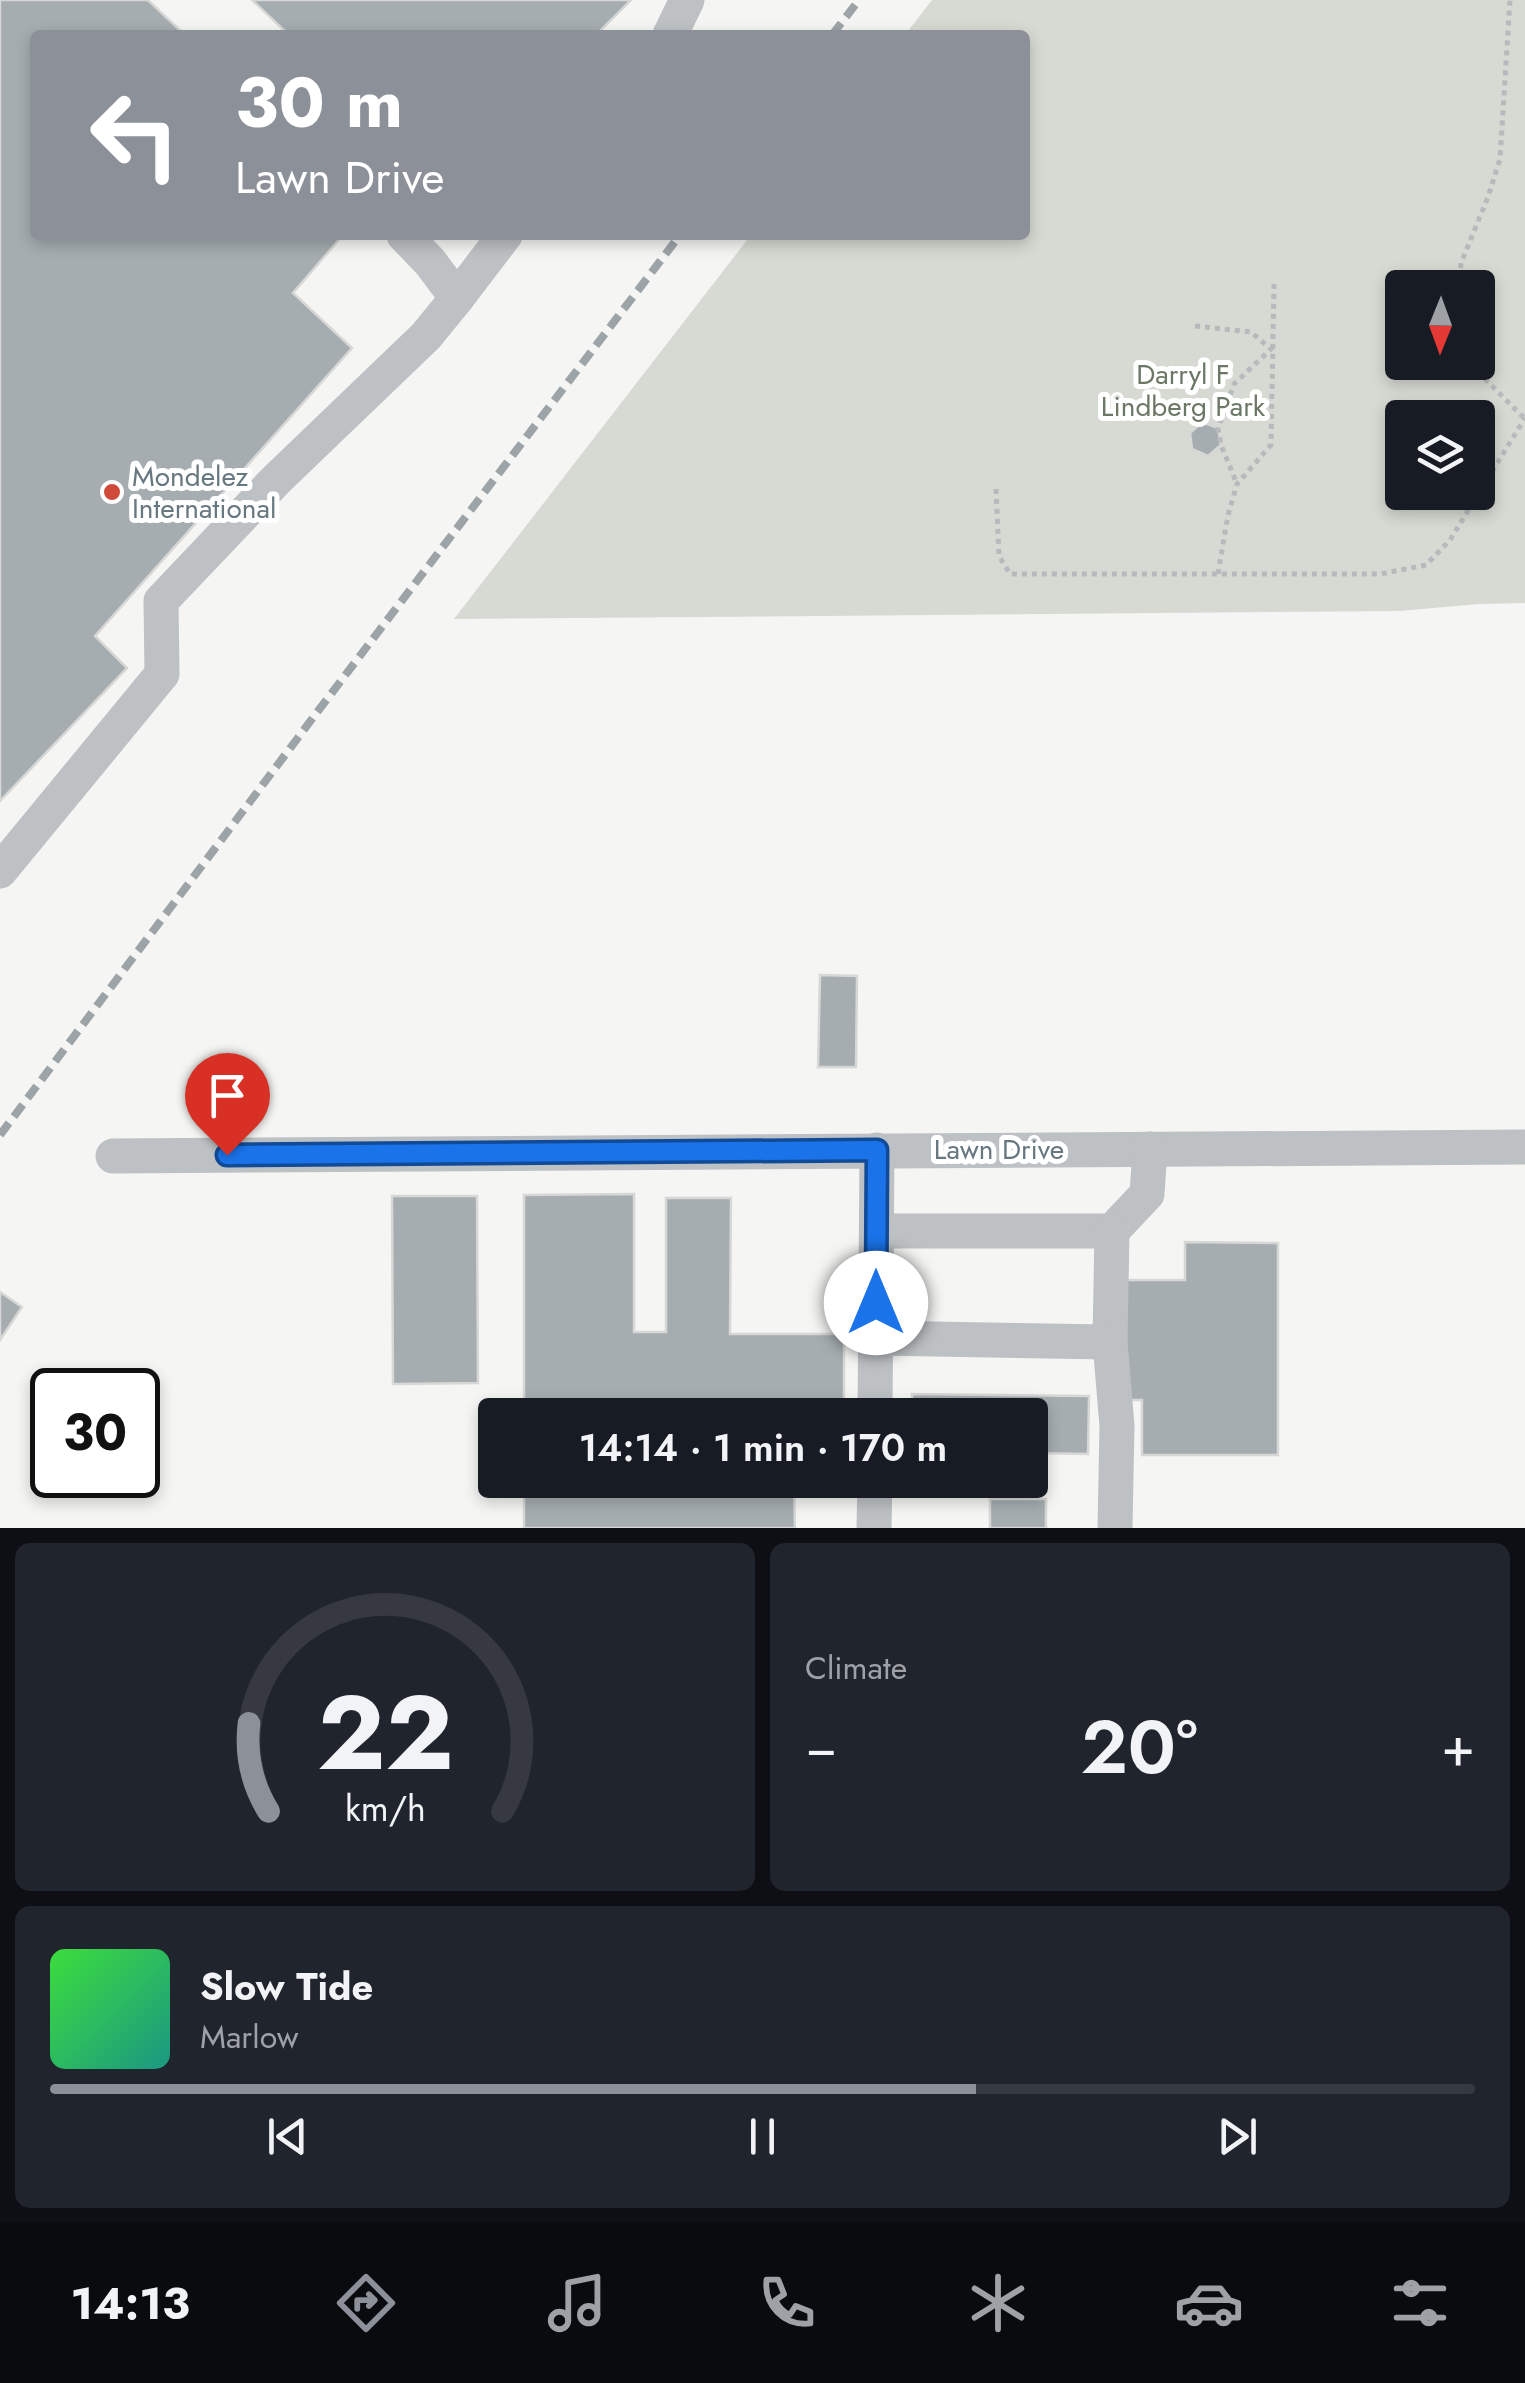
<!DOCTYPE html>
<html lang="en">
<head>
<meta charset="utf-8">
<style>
	:root { --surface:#171b24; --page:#20242c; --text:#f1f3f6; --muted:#9ea1a6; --line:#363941; --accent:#8c9099 }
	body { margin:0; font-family:Jost,sans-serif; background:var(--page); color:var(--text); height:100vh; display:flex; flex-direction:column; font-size:38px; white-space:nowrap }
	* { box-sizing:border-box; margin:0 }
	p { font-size:32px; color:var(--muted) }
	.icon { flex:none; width:55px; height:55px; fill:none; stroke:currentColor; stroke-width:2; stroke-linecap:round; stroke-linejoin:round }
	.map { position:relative; height:1528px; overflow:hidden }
	.side { display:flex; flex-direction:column; gap:15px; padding:15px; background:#0d0f14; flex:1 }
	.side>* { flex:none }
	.banner { position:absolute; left:30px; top:30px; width:1000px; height:210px; border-radius:10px; box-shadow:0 5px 15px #0003; background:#8c9099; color:#fff; overflow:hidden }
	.needle { width:65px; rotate:181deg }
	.tools { position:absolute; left:1385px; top:270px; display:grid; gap:20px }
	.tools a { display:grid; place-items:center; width:110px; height:110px; border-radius:10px; background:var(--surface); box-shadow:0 5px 15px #0003; font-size:50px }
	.speed { position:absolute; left:30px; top:1368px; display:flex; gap:20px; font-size:50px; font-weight:700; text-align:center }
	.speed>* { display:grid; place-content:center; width:130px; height:130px; border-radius:50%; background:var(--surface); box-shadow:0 5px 15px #0003; line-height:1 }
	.speed .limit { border:5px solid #111; border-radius:15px; background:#fff; color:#111 }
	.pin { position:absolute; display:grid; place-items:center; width:85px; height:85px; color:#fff; margin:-102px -42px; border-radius:50% 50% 50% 0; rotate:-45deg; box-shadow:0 0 10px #0007 }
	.pin .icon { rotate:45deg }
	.me { position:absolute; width:110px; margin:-55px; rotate:0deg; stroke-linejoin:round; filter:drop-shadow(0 0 8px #0008) }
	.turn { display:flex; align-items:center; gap:35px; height:210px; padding:0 40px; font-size:45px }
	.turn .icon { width:130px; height:130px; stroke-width:2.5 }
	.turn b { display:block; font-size:70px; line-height:85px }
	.big { font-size:75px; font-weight:600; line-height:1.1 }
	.side .tile { flex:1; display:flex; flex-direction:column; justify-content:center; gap:15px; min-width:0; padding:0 35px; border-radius:15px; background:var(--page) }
	.side .dial { align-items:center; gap:0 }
	.dial svg { height:260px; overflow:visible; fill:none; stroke:var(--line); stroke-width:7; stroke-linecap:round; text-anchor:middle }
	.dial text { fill:var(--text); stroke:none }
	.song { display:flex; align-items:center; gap:30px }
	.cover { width:120px; height:120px; border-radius:15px; background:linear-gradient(135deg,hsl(120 70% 55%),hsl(170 70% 35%)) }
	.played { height:10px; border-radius:5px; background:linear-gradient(90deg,var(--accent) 65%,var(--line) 65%) }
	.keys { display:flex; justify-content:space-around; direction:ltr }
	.heat { display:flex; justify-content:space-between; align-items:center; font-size:55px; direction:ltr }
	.side .tiles { flex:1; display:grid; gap:15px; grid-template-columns:1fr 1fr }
	.tile:last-child { grid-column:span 2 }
	.trip { position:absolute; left:478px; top:1398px; width:570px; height:100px; border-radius:10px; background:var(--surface); box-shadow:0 5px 15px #0003; font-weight:600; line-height:100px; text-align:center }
	.menu { display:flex; height:160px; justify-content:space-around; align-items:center; background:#090b0e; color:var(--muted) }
	.menu .icon { width:70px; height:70px }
	.menu .current { color:var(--accent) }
	.menu b { font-size:45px; color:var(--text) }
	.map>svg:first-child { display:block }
</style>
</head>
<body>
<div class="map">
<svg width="1525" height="1528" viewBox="0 0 1525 1528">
	<rect width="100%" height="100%" fill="#f5f5f3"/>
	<path fill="#d6dad2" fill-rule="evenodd" d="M932,0H1525V603L1479,604L1399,611L454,619L751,235H1025V35H905ZM1402,288H1478V362H1402ZM1402,418H1478V492H1402Z"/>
	<g fill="#a5adb1" stroke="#d7d7d5" stroke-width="2.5">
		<path d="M0,0H148L185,35H35V235H343L293,293L352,348L95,636L127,668L0,801Z"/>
		<path d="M252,0H631L596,35H289Z"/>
		<path d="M1202,422L1218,428L1221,445L1208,456L1192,449L1190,433Z"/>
		<path d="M820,975L857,976L856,1067H818Z"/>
		<path d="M634,1194V1332H666V1198H731L730,1334H844V1415H524V1195Z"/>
		<path d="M392,1196H477L478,1383L393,1384Z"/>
		<path d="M1185,1242L1278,1243V1455H1142V1400H1124V1280H1185Z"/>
		<path d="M0,1292L22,1307L0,1340Z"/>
		<path d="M912,1394L1089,1396L1088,1454L1030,1453V1415H912Z"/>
		<path d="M524,1480H794L795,1528H524Z"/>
		<rect x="990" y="1499" width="56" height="29"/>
	</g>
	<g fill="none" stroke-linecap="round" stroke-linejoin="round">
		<g stroke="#b7babc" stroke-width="5" stroke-dasharray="5 5" stroke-linecap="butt">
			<path d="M1459,288L1461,263L1488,197L1500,159L1510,0"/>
			<path d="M1195,326L1251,332L1271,349L1234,384L1218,428L1221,445L1237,484"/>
			<path d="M1474,362L1480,374L1524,418"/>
			<path d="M1434,366L1464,367L1477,373"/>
			<path d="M996,489L999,556L1010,574H1380L1426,565L1450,540L1525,418"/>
			<path d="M1218,574L1228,515L1237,484L1271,445L1274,284"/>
		</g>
		<g stroke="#bdc1c4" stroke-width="35">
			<path d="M670,35L687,0"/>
			<path d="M457,298L505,235"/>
			<path d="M0,871L162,674L161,601L276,480L426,336L457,298L430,262L404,235"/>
			<path d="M113,1156L1525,1147"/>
			<path d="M877,1231H1112L1147,1194L1150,1149"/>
			<path d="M876,1338L1110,1342L1112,1231"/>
			<path d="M1110,1342L1117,1426L1115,1528"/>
			<path d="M875,1415L877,1150"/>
			<path d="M874,1528L875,1480"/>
		</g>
		<g stroke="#9da4a8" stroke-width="8" stroke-dasharray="15 8" stroke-linecap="butt">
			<path d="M832,35L859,0"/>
			<path d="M0,1135L318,711L680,235"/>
		</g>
	</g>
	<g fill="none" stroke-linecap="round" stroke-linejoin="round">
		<defs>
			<path id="route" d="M227,1155L877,1150L876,1303"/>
		</defs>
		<use href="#route" stroke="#114b97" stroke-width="25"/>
		<use href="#route" stroke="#1a73e8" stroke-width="18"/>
	</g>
	<circle fill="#cf4a39" stroke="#fff" stroke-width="4" cx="112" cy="492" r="10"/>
	<g text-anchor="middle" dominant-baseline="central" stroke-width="10" stroke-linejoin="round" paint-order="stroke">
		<g font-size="28" fill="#6c7866" stroke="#fff">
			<text x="1183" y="374">Darryl F<tspan x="1183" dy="32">Lindberg Park</tspan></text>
		</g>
		<g font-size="28" fill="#687880" stroke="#fff" text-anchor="start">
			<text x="132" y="476">Mondelez<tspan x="132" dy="32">International</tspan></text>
		</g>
		<g font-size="28" fill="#687880" stroke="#fff">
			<text x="999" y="1149">Lawn Drive</text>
		</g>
	</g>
</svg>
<div class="tools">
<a><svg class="needle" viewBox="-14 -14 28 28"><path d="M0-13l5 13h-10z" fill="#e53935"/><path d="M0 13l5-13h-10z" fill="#9ea1a6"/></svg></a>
<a><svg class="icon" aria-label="layers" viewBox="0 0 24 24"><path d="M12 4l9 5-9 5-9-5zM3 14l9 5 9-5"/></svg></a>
</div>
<div class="speed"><div class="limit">30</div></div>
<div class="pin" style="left:227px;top:1155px;background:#d93025"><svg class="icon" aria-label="arrive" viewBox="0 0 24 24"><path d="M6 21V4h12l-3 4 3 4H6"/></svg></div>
<svg class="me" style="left:876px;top:1303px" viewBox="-20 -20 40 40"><circle r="19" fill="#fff"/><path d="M0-13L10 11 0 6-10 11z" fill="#1a73e8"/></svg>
<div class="trip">14:14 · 1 min · 170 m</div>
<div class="banner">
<div class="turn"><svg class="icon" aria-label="left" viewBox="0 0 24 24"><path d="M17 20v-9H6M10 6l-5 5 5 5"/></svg><div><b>30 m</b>Lawn Drive</div></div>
</div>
</div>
<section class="side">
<div class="tiles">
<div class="tile dial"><svg viewBox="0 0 100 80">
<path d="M14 69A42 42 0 1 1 86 69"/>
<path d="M14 69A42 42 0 0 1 8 42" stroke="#8c9099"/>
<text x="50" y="56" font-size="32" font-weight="700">22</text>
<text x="50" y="72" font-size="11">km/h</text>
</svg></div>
<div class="tile"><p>Climate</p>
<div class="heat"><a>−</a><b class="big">20°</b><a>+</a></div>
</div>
<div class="tile">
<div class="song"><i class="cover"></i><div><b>Slow Tide</b><p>Marlow</p></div></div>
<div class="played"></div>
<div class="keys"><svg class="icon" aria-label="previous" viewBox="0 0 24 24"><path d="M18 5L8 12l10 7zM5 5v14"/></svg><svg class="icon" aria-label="pause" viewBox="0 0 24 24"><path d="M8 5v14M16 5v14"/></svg><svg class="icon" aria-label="next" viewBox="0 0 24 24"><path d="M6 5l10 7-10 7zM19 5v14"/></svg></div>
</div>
</div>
</section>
<nav class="menu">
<b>14:13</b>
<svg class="icon current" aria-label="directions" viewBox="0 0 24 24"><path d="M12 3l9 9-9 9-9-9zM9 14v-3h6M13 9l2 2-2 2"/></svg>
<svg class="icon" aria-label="music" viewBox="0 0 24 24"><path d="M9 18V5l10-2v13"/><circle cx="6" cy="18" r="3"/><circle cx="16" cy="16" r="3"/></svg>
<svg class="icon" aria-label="phone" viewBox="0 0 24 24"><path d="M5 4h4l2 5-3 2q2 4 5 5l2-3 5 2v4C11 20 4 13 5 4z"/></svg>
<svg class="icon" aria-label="climate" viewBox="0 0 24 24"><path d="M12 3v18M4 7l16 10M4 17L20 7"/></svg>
<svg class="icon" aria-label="car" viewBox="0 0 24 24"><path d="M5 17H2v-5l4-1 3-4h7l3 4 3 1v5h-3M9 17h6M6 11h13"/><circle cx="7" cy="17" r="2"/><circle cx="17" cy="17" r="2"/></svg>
<svg class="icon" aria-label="filters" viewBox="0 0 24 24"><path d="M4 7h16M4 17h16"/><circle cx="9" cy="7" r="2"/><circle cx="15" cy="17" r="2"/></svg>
</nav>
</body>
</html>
